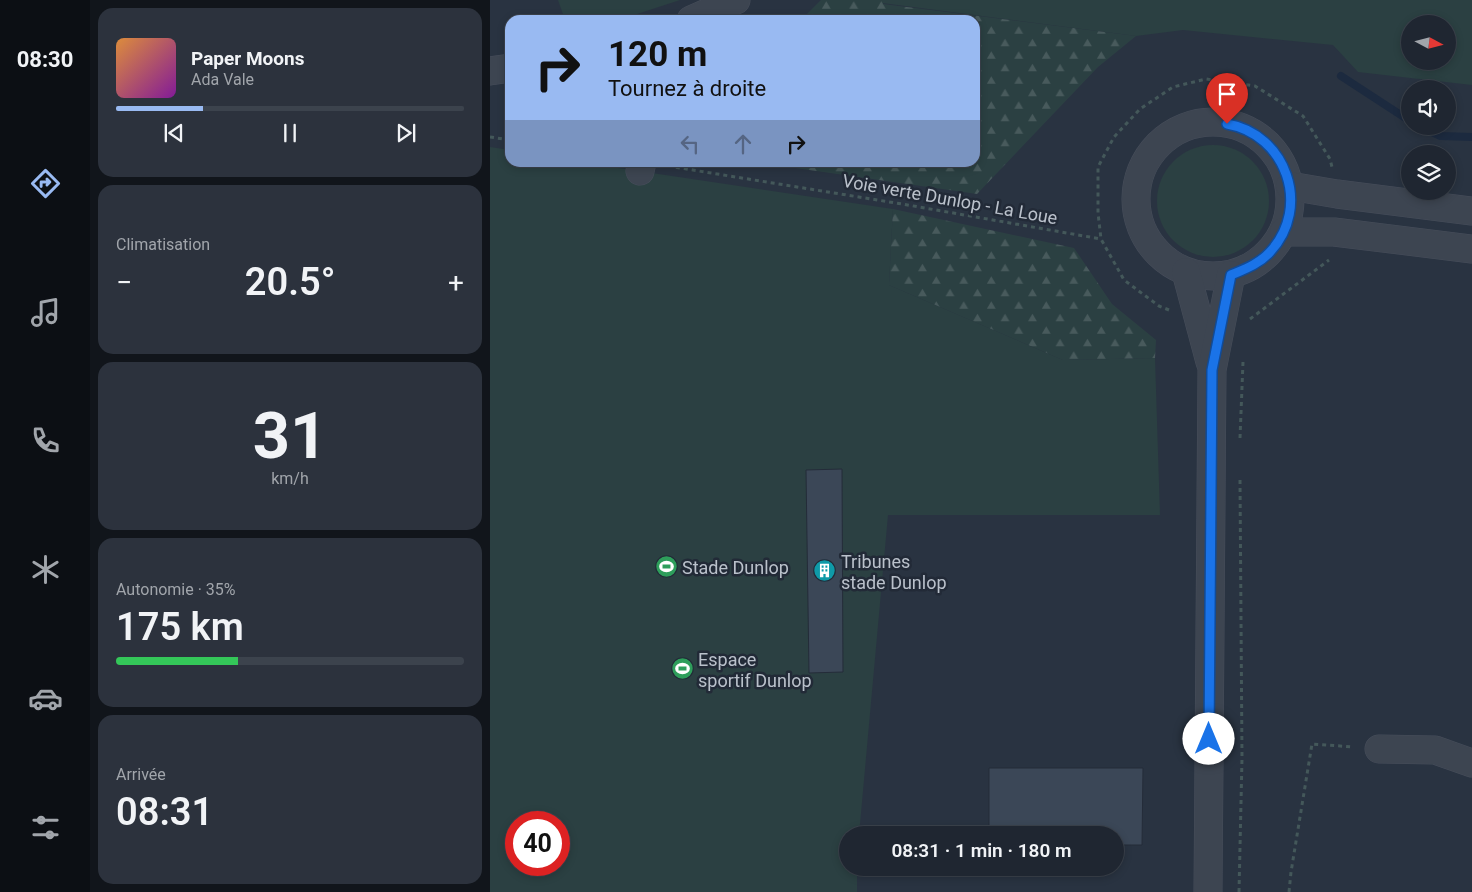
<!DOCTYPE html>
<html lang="fr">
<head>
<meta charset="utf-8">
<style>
	:root { --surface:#1f2631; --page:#2c323d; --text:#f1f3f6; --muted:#a1a5ab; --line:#3c434d; --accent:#99baf2 }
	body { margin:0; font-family:Roboto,sans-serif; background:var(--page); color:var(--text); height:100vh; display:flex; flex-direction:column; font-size:19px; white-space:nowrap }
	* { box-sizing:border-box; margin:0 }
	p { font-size:16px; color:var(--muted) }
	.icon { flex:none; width:28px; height:28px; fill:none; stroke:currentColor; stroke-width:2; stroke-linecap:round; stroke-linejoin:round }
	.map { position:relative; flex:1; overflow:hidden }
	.sheet { display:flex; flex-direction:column; gap:8px; padding:8px; background:#11151b; width:400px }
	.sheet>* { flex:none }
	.top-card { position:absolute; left:15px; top:15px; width:475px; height:152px; border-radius:15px; box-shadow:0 2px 8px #0003,0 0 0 1px var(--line); background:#99baf2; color:#111; overflow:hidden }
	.needle { width:32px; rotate:97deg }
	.tools { position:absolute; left:911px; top:15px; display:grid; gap:10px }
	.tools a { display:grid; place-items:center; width:55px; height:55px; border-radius:50%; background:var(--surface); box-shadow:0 2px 8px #0003,0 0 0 1px var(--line); font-size:25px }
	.speed { position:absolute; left:15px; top:811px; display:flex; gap:10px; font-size:25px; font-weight:700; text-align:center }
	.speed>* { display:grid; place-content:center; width:65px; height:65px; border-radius:50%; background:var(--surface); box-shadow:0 2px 8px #0003,0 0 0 1px var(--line); line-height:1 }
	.speed .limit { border:8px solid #d22; background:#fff; color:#111 }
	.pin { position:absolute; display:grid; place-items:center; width:42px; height:42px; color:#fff; margin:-51px -21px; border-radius:50% 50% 50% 0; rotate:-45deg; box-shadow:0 0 5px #0007 }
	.pin .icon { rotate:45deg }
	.me { position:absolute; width:55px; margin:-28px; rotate:0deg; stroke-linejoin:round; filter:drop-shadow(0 0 4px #0008) }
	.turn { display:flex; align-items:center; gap:18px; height:105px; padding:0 20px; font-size:22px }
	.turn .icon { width:65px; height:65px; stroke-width:2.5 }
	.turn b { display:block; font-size:35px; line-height:42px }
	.lanes { display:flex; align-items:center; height:48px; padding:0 20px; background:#0003; justify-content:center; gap:25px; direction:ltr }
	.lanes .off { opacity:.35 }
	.big { font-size:38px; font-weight:600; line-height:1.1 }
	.sheet .widget { flex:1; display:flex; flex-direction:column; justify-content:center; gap:8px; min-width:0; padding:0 18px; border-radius:15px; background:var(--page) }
	.sheet .dial { align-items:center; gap:0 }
	.dial b { font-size:65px; line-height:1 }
	.song { display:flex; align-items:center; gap:15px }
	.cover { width:60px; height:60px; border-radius:8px; background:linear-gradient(135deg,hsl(30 70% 55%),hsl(290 70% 35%)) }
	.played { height:5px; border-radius:2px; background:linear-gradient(90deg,var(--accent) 25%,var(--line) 25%) }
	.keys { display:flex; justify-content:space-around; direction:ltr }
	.heat { display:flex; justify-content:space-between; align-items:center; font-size:28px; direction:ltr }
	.charge { height:8px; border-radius:4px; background:linear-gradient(90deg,#34c759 35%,var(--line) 0) }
	.trip { position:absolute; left:349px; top:826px; width:285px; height:50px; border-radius:25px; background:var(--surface); box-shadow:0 2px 8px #0003,0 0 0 1px var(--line); font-weight:600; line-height:50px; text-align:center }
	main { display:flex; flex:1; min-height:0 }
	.tab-bar { display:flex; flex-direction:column; width:90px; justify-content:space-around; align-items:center; background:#0c0f14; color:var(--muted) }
	.tab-bar .icon { width:35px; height:35px }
	.tab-bar .current { color:var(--accent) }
	.tab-bar b { font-size:22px; color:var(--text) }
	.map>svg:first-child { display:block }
</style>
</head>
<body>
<main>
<nav class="tab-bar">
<b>08:30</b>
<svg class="icon current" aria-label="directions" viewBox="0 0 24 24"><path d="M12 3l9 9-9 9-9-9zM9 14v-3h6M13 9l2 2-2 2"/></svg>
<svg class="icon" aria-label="music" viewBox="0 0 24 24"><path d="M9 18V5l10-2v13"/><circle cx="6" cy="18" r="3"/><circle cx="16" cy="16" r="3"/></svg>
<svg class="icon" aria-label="phone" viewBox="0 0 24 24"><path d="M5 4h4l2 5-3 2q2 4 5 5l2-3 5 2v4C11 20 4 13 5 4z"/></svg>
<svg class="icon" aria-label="climate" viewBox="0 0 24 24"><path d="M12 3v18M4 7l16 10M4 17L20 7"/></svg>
<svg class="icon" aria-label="car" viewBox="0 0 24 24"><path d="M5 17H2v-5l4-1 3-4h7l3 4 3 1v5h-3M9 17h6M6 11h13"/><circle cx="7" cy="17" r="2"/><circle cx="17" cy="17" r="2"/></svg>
<svg class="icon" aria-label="filters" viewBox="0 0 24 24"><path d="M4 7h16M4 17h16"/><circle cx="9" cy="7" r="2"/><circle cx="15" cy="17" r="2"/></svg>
</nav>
<section class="sheet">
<div class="widget">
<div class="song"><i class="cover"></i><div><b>Paper Moons</b><p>Ada Vale</p></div></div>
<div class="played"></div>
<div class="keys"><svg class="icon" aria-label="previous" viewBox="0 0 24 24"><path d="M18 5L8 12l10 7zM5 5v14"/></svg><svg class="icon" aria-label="pause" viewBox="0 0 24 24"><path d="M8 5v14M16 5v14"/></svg><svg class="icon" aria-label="next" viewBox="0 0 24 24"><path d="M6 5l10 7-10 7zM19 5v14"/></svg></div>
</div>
<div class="widget"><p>Climatisation</p>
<div class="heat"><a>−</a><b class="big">20.5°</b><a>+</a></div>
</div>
<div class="widget dial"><b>31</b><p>km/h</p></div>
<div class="widget"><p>Autonomie · 35%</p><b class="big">175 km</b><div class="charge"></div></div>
<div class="widget"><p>Arrivée</p><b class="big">08:31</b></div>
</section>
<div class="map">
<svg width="982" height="892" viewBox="0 0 982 892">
	<defs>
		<pattern id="forest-firs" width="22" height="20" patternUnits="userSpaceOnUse" patternTransform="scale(1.25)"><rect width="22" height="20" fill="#2b4042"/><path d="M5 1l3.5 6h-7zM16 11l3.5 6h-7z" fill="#485a5c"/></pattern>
	</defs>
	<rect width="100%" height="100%" fill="#293341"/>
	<g fill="#2b4042" fill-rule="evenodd">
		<path d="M68,0H190L129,20H75Z"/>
		<path d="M393,0H982V85L868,72L843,45L693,30L646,36L392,3ZM920,24H958V61H920Z"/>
		<circle cx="723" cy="201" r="56"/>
		<path d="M0,147L20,150V162L95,163L403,209L399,285L573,360L665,358L670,515H398L369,835H358V868H367V892H0ZM26,822H69V865H26Z"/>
	</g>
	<g fill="url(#forest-firs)">
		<path d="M331,0H393V4L646,36L608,67L487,194L270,163L485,162V20H311Z"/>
		<path d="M403,209L584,248L622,304L666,340L665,358L573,360L399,285Z"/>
	</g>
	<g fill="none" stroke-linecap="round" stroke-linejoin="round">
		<g stroke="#1c2a3f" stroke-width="8">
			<path d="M851,76L920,121"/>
			<path d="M929,126L950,136L982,137"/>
		</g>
	</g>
	<g fill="#3b4757" stroke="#242c39">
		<path d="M352,469L353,672L319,673L316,470Z"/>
		<path d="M499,768H653L652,845H625V835H499Z"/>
	</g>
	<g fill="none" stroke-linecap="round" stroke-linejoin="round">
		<defs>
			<g id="minor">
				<path d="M201,20L246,0"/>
				<path d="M0,71L20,68"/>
				<circle cx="723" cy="199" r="77"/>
				<path d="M150,171L152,162"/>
				<path d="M800,186L847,194L982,211"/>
				<path d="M794,232H844L982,249"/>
				<path d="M696,272L720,362"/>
				<path d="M889,749L945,750L982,763"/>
				<path d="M718,892L722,370L741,275"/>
			</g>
		</defs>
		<use href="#minor" stroke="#474e5b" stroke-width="29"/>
		<g stroke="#44585a" stroke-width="3" stroke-dasharray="4 4" stroke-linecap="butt">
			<path d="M0,137L20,140"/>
			<path d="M178,166L412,204L611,239"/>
			<path d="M679,310L669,306L634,280L611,239L608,213V167L624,137L650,109L683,87L716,79L765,86L813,116L840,159L842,167"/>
			<path d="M760,319L839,260"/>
			<path d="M750,438L753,362"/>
			<path d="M749,892L752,758L750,479"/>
			<path d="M799,892L801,872L822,744L864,747"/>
		</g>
		<use href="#minor" stroke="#3d4551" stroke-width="28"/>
	</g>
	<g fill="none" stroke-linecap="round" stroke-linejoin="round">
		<defs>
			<path id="route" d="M719,739L722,370L741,275C755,269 769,264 780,252C822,207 796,134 737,124"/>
		</defs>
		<use href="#route" stroke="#114b97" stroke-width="12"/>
		<use href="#route" stroke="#1a73e8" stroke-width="9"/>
	</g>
	<defs>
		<symbol id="stadium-disc" viewBox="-11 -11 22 22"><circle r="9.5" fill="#2e9e5b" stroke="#222a37"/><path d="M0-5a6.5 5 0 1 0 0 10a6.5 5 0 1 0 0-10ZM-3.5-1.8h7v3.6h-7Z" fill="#fff"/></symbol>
		<symbol id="building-disc" viewBox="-11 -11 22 22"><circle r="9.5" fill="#0f9aa8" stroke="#222a37"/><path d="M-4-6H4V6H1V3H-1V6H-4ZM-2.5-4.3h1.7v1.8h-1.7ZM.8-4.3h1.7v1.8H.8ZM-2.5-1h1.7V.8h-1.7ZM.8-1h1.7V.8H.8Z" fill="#fff"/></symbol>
	</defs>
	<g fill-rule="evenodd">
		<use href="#stadium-disc" x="164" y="554" width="25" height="25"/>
		<use href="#building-disc" x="322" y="558" width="25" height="25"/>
		<use href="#stadium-disc" x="180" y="656" width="25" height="25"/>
	</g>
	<g text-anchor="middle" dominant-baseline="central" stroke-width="5" stroke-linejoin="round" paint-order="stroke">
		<g font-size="18" fill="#bac1cb" stroke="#222a37">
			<text transform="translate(460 199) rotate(10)">Voie verte Dunlop - La Loue</text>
		</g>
		<g font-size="18" fill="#bac1cb" stroke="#222a37" text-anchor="start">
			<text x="351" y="561">Tribunes<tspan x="351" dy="21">stade Dunlop</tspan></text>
			<text x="192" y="567">Stade Dunlop</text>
			<text x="208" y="659">Espace<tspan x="208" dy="21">sportif Dunlop</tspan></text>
		</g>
	</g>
</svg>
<div class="tools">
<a><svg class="needle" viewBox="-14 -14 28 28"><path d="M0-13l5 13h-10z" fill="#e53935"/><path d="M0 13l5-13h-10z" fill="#a1a5ab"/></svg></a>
<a><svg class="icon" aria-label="sound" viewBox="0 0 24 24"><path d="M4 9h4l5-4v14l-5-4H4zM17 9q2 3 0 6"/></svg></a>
<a><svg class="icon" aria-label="layers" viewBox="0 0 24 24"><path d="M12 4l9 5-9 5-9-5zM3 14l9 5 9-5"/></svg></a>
</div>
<div class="speed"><div class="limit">40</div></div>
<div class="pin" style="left:737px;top:124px;background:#d93025"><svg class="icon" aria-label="arrive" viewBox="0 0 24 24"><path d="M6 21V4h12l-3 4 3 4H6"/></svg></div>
<svg class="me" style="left:719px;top:739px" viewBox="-20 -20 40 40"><circle r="19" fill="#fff"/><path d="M0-13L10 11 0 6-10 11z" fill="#1a73e8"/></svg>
<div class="trip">08:31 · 1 min · 180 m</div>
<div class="top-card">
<div class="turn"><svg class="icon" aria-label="right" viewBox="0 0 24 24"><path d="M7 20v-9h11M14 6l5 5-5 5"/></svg><div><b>120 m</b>Tournez à droite</div></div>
<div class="lanes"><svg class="icon off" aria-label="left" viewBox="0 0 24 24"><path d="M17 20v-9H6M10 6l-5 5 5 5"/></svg><svg class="icon off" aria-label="ahead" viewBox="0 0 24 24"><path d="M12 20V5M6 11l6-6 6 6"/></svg><svg class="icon" aria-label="right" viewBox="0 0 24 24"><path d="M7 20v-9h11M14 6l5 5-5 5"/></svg></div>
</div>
</div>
</main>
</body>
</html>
